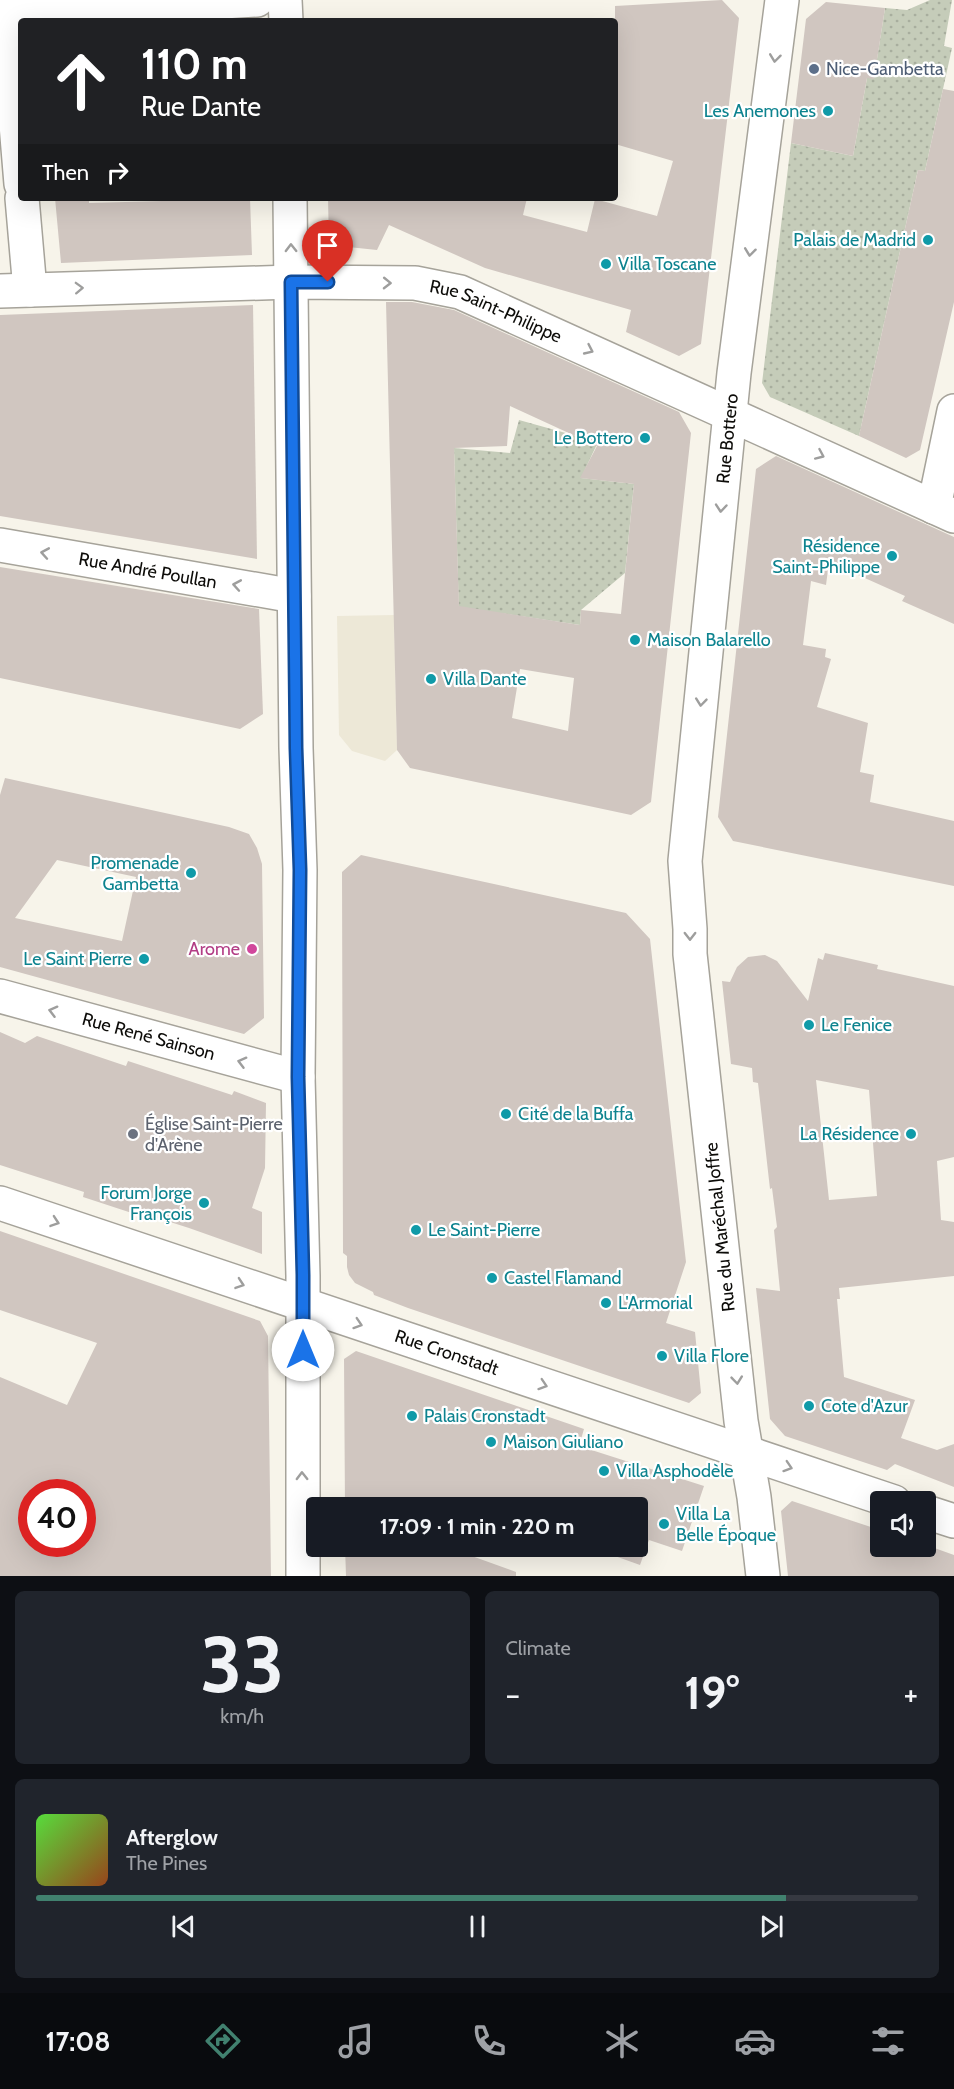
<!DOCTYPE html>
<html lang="en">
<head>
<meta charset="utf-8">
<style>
	:root { --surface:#171b24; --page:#20242c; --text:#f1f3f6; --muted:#9ea1a6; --line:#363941; --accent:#41816f }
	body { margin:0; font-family:Cabin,sans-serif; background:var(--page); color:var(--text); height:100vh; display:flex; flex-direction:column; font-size:22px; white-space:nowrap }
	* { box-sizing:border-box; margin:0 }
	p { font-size:20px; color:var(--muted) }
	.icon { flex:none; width:33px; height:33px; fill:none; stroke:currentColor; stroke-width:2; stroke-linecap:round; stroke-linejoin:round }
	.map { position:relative; height:1576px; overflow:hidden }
	.side { display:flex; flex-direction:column; gap:15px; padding:15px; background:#0d0f14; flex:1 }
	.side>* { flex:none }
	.top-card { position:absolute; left:18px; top:18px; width:600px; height:183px; border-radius:6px; box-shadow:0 6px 24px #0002; background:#202124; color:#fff; overflow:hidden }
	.tools { position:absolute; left:870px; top:1491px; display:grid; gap:12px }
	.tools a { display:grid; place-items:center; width:66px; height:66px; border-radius:6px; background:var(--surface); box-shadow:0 6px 24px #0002; font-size:30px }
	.speed { position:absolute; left:18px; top:1479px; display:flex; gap:12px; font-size:30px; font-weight:700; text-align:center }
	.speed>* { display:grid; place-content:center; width:78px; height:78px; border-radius:50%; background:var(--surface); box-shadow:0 6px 24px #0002; line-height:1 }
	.speed .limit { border:9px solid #d22; background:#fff; color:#111 }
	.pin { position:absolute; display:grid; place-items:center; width:51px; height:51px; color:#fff; margin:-62px -26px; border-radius:50% 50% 50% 0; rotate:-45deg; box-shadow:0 0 6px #0007 }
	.pin .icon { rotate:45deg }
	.me { position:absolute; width:66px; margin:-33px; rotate:0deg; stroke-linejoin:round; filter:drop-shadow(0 0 4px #0008) }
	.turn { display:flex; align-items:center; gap:21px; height:126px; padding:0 24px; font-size:27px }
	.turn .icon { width:78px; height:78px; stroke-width:2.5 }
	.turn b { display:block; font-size:42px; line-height:51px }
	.then { display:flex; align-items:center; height:57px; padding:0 24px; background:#0003; gap:12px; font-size:22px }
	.big { font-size:45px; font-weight:800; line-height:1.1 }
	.side .tile { flex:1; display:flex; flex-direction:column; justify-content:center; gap:9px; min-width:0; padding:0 21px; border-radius:9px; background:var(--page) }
	.side .dial { align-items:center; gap:0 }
	.dial b { font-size:78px; line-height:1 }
	.song { display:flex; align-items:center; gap:18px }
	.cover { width:72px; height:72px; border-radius:9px; background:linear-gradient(135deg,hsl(110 70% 55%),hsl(20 70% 35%)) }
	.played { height:6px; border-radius:3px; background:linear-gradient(90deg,var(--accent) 85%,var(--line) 85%) }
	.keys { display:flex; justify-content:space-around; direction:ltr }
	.heat { display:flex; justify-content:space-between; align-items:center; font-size:33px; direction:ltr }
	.side .tiles { flex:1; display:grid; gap:15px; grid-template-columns:1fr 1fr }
	.tile:last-child { grid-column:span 2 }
	.trip { position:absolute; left:306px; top:1497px; width:342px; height:60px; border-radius:6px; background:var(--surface); box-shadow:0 6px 24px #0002; font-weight:800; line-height:60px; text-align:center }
	.tabs { display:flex; height:96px; justify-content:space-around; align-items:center; background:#090b0e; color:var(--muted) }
	.tabs .icon { width:42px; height:42px }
	.tabs .active { color:var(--accent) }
	.tabs b { font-size:27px; color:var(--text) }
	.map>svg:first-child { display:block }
</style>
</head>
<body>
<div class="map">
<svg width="954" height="1576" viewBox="0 0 954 1576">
	<defs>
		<pattern id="green-dots" width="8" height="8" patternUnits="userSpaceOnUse" patternTransform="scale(1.5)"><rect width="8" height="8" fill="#c5ccb9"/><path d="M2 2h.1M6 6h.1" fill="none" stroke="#a8ae9e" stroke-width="1.8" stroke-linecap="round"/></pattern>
	</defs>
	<rect width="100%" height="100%" fill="#f7f4ea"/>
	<path fill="#ede8d7" d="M394,615L397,750L385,761L352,751L339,735L337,616Z"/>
	<g fill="url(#green-dots)">
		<path d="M930,0H952L944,46L952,48L925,171L918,170L859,436L770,397L762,383L791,143L853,156L867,78H874L885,8L907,10Z"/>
		<path d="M519,420L598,442L581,478L634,484L625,573L581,610L580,625L500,613L459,614L454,448L510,453Z"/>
	</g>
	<g fill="#d0c6c0" fill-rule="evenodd">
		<path d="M722,0L739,18L701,344L679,356L626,332L631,310L485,268L389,225L377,250L329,245L328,198H527L523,215L587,232L595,199L657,216L673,161L615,144V6Z"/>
		<path d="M826,2L885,8L874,79L867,78L853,156L791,143L806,19Z"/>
		<path d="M943,89L954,91V302L920,450L906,458L859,436L918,170L925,171Z"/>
		<path d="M55,198H89V203L198,200V198H250L252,255L61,263Z"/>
		<path d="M386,302H412L454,310L679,412L691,433L651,802L631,815L410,768L397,750ZM510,406L597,446L580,478L634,484L621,614L581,610L580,625L459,606L454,448L507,446ZM520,669L574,678L568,731L512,718Z"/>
		<path d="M253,305L257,559L0,516V315Z"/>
		<path d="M776,456L954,537V624L902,601L905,596L829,562L826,585L811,581L803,645L826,649L825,657L831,659L817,707L868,723L860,772L874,775L870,802L954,821V886L733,841L718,817L756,469Z"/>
		<path d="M0,567L259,609L263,714L240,729L0,678Z"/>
		<path d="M5,778L229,827L249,834L257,848L262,864L264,1018L244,1034L0,967V795ZM57,860L136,877L122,941L15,918Z"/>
		<path d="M361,855L626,913L650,939L686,1262L666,1323L695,1332L701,1393L689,1403L408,1308L374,1295L373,1292L355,1283L349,1275L347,1267V1256L343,1253L342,872Z"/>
		<path d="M825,953L878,965L877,969L954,986V1157L937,1161L941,1220L954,1222V1276L839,1288L840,1299H837L844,1377L915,1400L901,1438L937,1450L954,1444V1487L895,1464L887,1470L785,1436L770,1419L756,1288L780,1291L774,1230L777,1227L772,1188L770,1189L758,1083L753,1082L752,1068L731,1064L722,981L730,982L737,967L748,957L765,955L777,961L808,1001L818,958L823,960ZM816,1080L869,1090L877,1196L829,1200Z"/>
		<path d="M0,1032L25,1043L37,1036L126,1066L128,1061L232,1095L234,1091L266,1103L265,1168L252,1208L262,1212V1254L189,1228L145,1214L144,1217L83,1197L84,1192L0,1165Z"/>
		<path d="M0,1231L260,1321L268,1336L271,1576H0V1377L67,1405L97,1343L0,1310ZM32,1492H82V1544H32Z"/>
		<path d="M356,1351L584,1429L579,1446L704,1486L682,1551L649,1540L640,1565L612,1555L615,1546H638V1508H476L449,1498L446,1508H345L344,1359Z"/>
		<path d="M792,1501L880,1530V1546L926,1545L954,1555V1576H788L781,1511Z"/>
		<path d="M345,1546H444L516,1572V1576H346Z"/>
	</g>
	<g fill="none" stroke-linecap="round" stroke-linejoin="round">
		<defs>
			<g id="street">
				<path d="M0,16L257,0"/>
				<path d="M7,16L21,184"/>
				<path d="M22,198L30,290"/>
				<path id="s1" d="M0,291L291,282L415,283L460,292L954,516"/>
				<path d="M934,507L954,411"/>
				<path id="s2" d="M0,545L294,596"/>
				<path id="s3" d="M0,996L298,1077"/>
				<path id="s4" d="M0,1203L894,1502"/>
				<path d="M926,1512L954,1521"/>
			</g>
			<g id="secondary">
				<path d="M285,0L286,21"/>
				<path d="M290,198L296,748L300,870L298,1077L303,1276V1576"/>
				<path id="s5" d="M763,1576L754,1497L741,1421L690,954V929L685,861L734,373L782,0"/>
			</g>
		</defs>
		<use href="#street" stroke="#a6a39a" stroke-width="36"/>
		<use href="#secondary" stroke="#a6a39a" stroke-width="36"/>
		<use href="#street" stroke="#fff" stroke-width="33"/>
		<use href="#secondary" stroke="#fff" stroke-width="33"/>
	</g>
	<defs><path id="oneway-chevron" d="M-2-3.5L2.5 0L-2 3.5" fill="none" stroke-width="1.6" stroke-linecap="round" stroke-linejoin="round" transform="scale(1.5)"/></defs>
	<g stroke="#9e9e9d">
		<use href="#oneway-chevron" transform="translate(775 58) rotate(97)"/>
		<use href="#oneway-chevron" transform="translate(291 248) rotate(-91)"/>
		<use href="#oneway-chevron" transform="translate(750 252) rotate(97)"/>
		<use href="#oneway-chevron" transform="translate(387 283) rotate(1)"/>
		<use href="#oneway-chevron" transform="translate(79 288) rotate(-2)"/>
		<use href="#oneway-chevron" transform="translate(589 350) rotate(25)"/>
		<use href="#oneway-chevron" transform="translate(820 455) rotate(24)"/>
		<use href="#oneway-chevron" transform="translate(721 508) rotate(95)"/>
		<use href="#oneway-chevron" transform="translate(45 553) rotate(-170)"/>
		<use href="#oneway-chevron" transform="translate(237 585) rotate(-170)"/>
		<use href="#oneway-chevron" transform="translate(701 702) rotate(96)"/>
		<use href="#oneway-chevron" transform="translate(690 936) rotate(90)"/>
		<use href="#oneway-chevron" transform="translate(53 1011) rotate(-165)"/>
		<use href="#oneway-chevron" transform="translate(242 1062) rotate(-165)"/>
		<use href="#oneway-chevron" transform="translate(55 1222) rotate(19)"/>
		<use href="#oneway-chevron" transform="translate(240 1284) rotate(19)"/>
		<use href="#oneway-chevron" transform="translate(358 1324) rotate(18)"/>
		<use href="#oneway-chevron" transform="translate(737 1380) rotate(84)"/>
		<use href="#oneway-chevron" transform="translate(543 1385) rotate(18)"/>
		<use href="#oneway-chevron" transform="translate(788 1467) rotate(18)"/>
		<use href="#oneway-chevron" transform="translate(302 1476) rotate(-91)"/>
	</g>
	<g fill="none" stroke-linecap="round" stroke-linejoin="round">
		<defs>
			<path id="route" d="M303,1350V1275L298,1077L300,870L296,748L291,282H328"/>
		</defs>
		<use href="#route" stroke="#114b97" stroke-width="15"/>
		<use href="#route" stroke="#1a73e8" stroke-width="10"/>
	</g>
	<circle fill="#5c6f8a" stroke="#fff" stroke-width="2" cx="814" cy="69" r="6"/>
	<g fill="#0f9aa8" stroke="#fff" stroke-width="2">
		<circle cx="828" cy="111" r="6"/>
		<circle cx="928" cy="240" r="6"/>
		<circle cx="606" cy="264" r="6"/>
		<circle cx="645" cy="438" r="6"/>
		<circle cx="892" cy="556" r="6"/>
		<circle cx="635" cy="640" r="6"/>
		<circle cx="431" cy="679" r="6"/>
		<circle cx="191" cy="873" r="6"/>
		<circle cx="144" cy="959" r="6"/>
		<circle cx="809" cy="1025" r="6"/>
		<circle cx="506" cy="1114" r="6"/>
		<circle cx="911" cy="1134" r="6"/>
		<circle cx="204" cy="1203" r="6"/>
		<circle cx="416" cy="1230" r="6"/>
		<circle cx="492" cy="1278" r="6"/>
		<circle cx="606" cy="1303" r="6"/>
		<circle cx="662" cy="1356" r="6"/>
		<circle cx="809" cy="1406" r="6"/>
		<circle cx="412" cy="1416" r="6"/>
		<circle cx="491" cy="1442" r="6"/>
		<circle cx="604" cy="1471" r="6"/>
		<circle cx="664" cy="1524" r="6"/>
	</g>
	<circle fill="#d1479c" stroke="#fff" stroke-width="2" cx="252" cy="949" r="6"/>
	<circle fill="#6b7280" stroke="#fff" stroke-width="2" cx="133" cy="1134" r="6"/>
	<g text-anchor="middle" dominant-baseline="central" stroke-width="4.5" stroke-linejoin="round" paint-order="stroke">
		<g font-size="18" fill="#4e5e75" stroke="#fff" text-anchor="start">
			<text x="826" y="69">Nice-Gambetta</text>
		</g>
		<g font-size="18" fill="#0d838f" stroke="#fff" text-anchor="start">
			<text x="816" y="111" text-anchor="end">Les Anemones</text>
			<text x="916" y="240" text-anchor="end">Palais de Madrid</text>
			<text x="618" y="264">Villa Toscane</text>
			<text x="633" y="438" text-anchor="end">Le Bottero</text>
			<text x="880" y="546" text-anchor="end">Résidence<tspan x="880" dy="21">Saint-Philippe</tspan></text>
			<text x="647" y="640">Maison Balarello</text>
			<text x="443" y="679">Villa Dante</text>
			<text x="179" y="863" text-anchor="end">Promenade<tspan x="179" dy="21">Gambetta</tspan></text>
			<text x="132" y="959" text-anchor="end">Le Saint Pierre</text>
			<text x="821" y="1025">Le Fenice</text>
			<text x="518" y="1114">Cité de la Buffa</text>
			<text x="899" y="1134" text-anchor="end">La Résidence</text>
			<text x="192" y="1193" text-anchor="end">Forum Jorge<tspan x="192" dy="21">François</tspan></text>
			<text x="428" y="1230">Le Saint-Pierre</text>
			<text x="504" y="1278">Castel Flamand</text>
			<text x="618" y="1303">L'Armorial</text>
			<text x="674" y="1356">Villa Flore</text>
			<text x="821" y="1406">Cote d'Azur</text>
			<text x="424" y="1416">Palais Cronstadt</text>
			<text x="503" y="1442">Maison Giuliano</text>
			<text x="616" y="1471">Villa Asphodèle</text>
			<text x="676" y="1514">Villa La<tspan x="676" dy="21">Belle Époque</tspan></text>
		</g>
		<g font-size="18" fill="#0d0c09" stroke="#fff">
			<text stroke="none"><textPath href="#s1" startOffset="501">Rue Saint-Philippe</textPath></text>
			<text stroke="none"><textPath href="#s5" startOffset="1144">Rue Bottero</textPath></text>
			<text stroke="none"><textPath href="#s2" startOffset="150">Rue André Poullan</textPath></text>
			<text stroke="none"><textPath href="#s3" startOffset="154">Rue René Sainson</textPath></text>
			<text transform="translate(720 1227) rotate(-96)">Rue du Maréchal Joffre</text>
			<text stroke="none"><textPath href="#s4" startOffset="471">Rue Cronstadt</textPath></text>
		</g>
		<g font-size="18" fill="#b23c85" stroke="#fff" text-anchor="end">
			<text x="240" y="949">Arome</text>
		</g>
		<g font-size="18" fill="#5b616d" stroke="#fff" text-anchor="start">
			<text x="145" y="1124">Église Saint-Pierre<tspan x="145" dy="21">d'Arène</tspan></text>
		</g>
	</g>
</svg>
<div class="tools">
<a><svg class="icon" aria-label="sound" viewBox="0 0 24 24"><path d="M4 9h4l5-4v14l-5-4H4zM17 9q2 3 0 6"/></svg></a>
</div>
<div class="speed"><div class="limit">40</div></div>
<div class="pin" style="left:328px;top:282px;background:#d93025"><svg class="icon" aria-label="arrive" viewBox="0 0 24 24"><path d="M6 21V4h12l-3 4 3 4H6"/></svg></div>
<svg class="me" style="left:303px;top:1350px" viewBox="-20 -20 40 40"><circle r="19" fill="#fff"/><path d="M0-13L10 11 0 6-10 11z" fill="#1a73e8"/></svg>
<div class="trip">17:09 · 1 min · 220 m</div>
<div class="top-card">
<div class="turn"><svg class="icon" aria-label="ahead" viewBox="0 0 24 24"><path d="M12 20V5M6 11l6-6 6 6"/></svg><div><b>110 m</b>Rue Dante</div></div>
<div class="then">Then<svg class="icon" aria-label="right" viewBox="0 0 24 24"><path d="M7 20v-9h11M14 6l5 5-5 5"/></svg></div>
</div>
</div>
<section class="side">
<div class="tiles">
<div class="tile dial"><b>33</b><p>km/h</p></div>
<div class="tile"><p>Climate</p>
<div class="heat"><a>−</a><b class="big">19°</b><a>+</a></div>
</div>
<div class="tile">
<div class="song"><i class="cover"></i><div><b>Afterglow</b><p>The Pines</p></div></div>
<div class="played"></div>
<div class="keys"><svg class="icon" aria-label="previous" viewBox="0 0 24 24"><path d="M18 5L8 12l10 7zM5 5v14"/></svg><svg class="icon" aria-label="pause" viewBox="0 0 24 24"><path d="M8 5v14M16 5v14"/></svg><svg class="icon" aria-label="next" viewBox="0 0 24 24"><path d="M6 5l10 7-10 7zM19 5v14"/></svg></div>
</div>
</div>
</section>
<nav class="tabs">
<b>17:08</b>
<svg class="icon active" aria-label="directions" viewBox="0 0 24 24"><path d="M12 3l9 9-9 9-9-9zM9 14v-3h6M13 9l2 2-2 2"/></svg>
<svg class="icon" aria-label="music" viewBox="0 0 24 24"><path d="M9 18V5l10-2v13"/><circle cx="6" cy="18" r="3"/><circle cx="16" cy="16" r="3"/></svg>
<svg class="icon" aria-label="phone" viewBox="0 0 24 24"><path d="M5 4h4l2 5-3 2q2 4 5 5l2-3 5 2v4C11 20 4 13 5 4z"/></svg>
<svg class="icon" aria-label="climate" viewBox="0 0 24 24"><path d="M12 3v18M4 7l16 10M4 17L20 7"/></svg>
<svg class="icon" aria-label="car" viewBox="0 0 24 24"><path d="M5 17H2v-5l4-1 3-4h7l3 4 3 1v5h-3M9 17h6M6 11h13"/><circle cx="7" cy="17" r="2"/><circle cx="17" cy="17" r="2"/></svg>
<svg class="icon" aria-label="filters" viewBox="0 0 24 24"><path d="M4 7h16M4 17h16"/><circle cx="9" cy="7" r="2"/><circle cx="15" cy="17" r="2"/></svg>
</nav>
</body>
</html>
